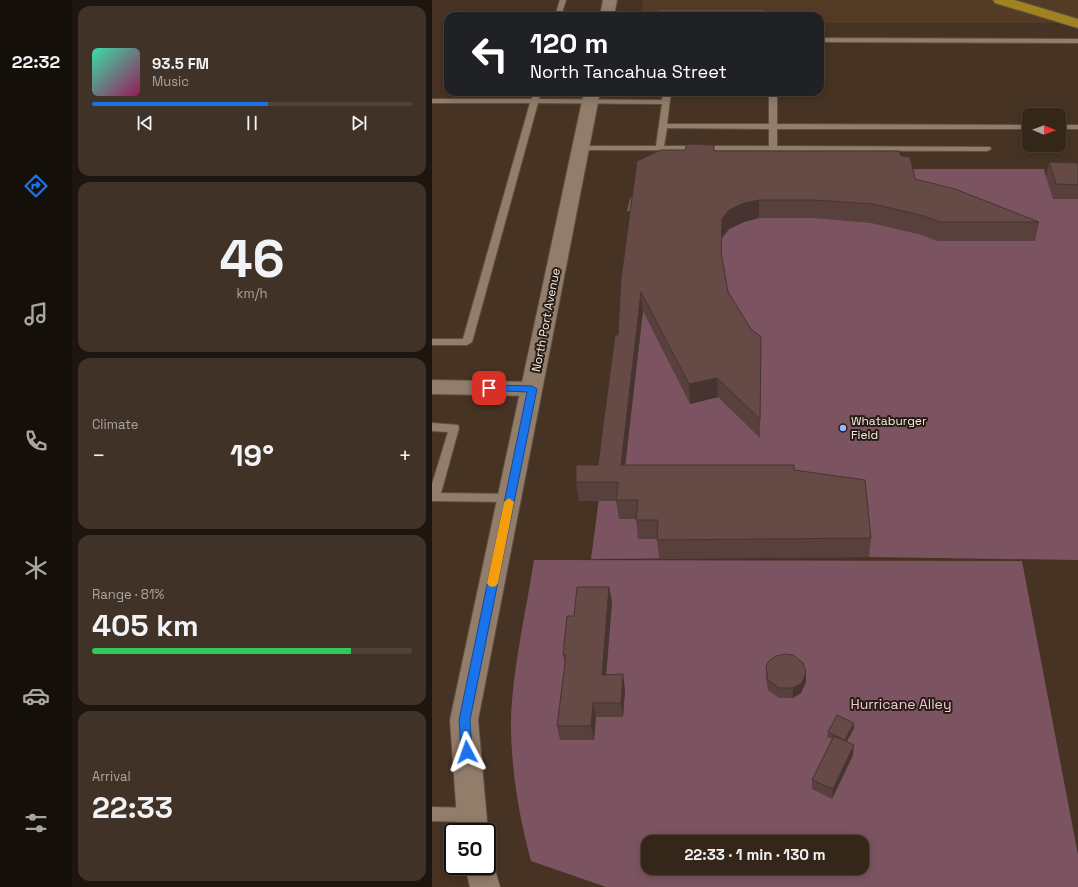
<!DOCTYPE html>
<html lang="en">
<head>
<meta charset="utf-8">
<style>
	:root { --surface:#35261a; --page:#403227; --text:#f1f3f6; --muted:#aaa5a2; --line:#4f4339; --accent:#1a73e8 }
	body { margin:0; font-family:"Space Grotesk",sans-serif; background:var(--page); color:var(--text); height:100vh; display:flex; flex-direction:column; font-size:15px; white-space:nowrap }
	* { box-sizing:border-box; margin:0 }
	p { font-size:13px; color:var(--muted) }
	.icon { flex:none; width:22px; height:22px; fill:none; stroke:currentColor; stroke-width:2; stroke-linecap:round; stroke-linejoin:round }
	.map { position:relative; flex:1; overflow:hidden }
	.drawer { display:flex; flex-direction:column; gap:6px; padding:6px; background:#1d150e; width:360px }
	.drawer>* { flex:none }
	.banner { position:absolute; left:12px; top:12px; width:380px; height:84px; border-radius:12px; box-shadow:0 2px 10px #0003,0 0 0 1px var(--line); background:#202124; color:#fff; overflow:hidden }
	.needle { width:26px; rotate:91deg }
	.fabs { position:absolute; left:590px; top:108px; display:grid; gap:8px }
	.fabs a { display:grid; place-items:center; width:44px; height:44px; border-radius:8px; background:var(--surface); box-shadow:0 2px 10px #0003,0 0 0 1px var(--line); font-size:20px }
	.speed { position:absolute; left:12px; top:823px; display:flex; gap:8px; font-size:20px; font-weight:700; text-align:center }
	.speed>* { display:grid; place-content:center; width:52px; height:52px; border-radius:50%; background:var(--surface); box-shadow:0 2px 10px #0003,0 0 0 1px var(--line); line-height:1 }
	.speed .limit { border:2px solid #111; border-radius:6px; background:#fff; color:#111 }
	.pin { position:absolute; display:grid; place-items:center; width:34px; height:34px; color:#fff; margin:-17px; border-radius:8px; box-shadow:0 2px 6px #0006 }
	.me { position:absolute; width:44px; margin:-22px; rotate:356deg; stroke-linejoin:round; filter:drop-shadow(0 0 3px #0008) }
	.turn { display:flex; align-items:center; gap:14px; height:84px; padding:0 20px; font-size:18px }
	.turn .icon { width:52px; height:52px; stroke-width:2.5 }
	.turn b { display:block; font-size:28px; line-height:34px }
	.big { font-size:30px; font-weight:700; line-height:1.1 }
	.drawer .tile { flex:1; display:flex; flex-direction:column; justify-content:center; gap:6px; min-width:0; padding:0 14px; border-radius:12px; background:var(--page) }
	.drawer .dial { align-items:center; gap:0 }
	.dial b { font-size:52px; line-height:1 }
	.song { display:flex; align-items:center; gap:12px }
	.cover { width:48px; height:48px; border-radius:6px; background:linear-gradient(135deg,hsl(160 70% 55%),hsl(330 70% 35%)) }
	.played { height:4px; border-radius:2px; background:linear-gradient(90deg,var(--accent) 55%,var(--line) 55%) }
	.keys { display:flex; justify-content:space-around; direction:ltr }
	.heat { display:flex; justify-content:space-between; align-items:center; font-size:22px; direction:ltr }
	.charge { height:6px; border-radius:3px; background:linear-gradient(90deg,#34c759 81%,var(--line) 0) }
	.trip { position:absolute; left:209px; top:835px; width:228px; height:40px; border-radius:12px; background:var(--surface); box-shadow:0 2px 10px #0003,0 0 0 1px var(--line); font-weight:700; line-height:40px; text-align:center }
	main { display:flex; flex:1; min-height:0 }
	.dock { display:flex; flex-direction:column; width:72px; justify-content:space-around; align-items:center; background:#150f0a; color:var(--muted) }
	.dock .icon { width:28px; height:28px }
	.dock .active { color:var(--accent) }
	.dock b { font-size:18px; color:var(--text) }
	.map>svg:first-child { display:block }
</style>
</head>
<body>
<main>
<nav class="dock">
<b>22:32</b>
<svg class="icon active" aria-label="directions" viewBox="0 0 24 24"><path d="M12 3l9 9-9 9-9-9zM9 14v-3h6M13 9l2 2-2 2"/></svg>
<svg class="icon" aria-label="music" viewBox="0 0 24 24"><path d="M9 18V5l10-2v13"/><circle cx="6" cy="18" r="3"/><circle cx="16" cy="16" r="3"/></svg>
<svg class="icon" aria-label="phone" viewBox="0 0 24 24"><path d="M5 4h4l2 5-3 2q2 4 5 5l2-3 5 2v4C11 20 4 13 5 4z"/></svg>
<svg class="icon" aria-label="climate" viewBox="0 0 24 24"><path d="M12 3v18M4 7l16 10M4 17L20 7"/></svg>
<svg class="icon" aria-label="car" viewBox="0 0 24 24"><path d="M5 17H2v-5l4-1 3-4h7l3 4 3 1v5h-3M9 17h6M6 11h13"/><circle cx="7" cy="17" r="2"/><circle cx="17" cy="17" r="2"/></svg>
<svg class="icon" aria-label="filters" viewBox="0 0 24 24"><path d="M4 7h16M4 17h16"/><circle cx="9" cy="7" r="2"/><circle cx="15" cy="17" r="2"/></svg>
</nav>
<section class="drawer">
<div class="tile">
<div class="song"><i class="cover"></i><div><b>93.5 FM</b><p>Music</p></div></div>
<div class="played"></div>
<div class="keys"><svg class="icon" aria-label="previous" viewBox="0 0 24 24"><path d="M18 5L8 12l10 7zM5 5v14"/></svg><svg class="icon" aria-label="pause" viewBox="0 0 24 24"><path d="M8 5v14M16 5v14"/></svg><svg class="icon" aria-label="next" viewBox="0 0 24 24"><path d="M6 5l10 7-10 7zM19 5v14"/></svg></div>
</div>
<div class="tile dial"><b>46</b><p>km/h</p></div>
<div class="tile"><p>Climate</p>
<div class="heat"><a>−</a><b class="big">19°</b><a>+</a></div>
</div>
<div class="tile"><p>Range · 81%</p><b class="big">405 km</b><div class="charge"></div></div>
<div class="tile"><p>Arrival</p><b class="big">22:33</b></div>
</section>
<div class="map">
<svg width="646" height="887" viewBox="0 0 646 887">
	<rect width="100%" height="100%" fill="#473323"/>
	<path fill="#543b26" d="M211,0H646V23H388V16H208Z"/>
	<g fill="#7c5461" fill-rule="evenodd">
		<path d="M283,169H612L614,177H646V560L437,557L159,559L186,354L202,212L195,211L198,198L204,197Z"/>
		<path d="M102,560L590,561L646,855V887H174L99,861C87,816 79,770 79,723C80,671 94,612 102,560ZM216,842H430V868H216Z"/>
	</g>
	<g fill="none" stroke-linecap="round" stroke-linejoin="round">
		<defs>
			<g id="service">
				<path d="M128,0H134L129,16H123Z"/>
				<path d="M227,11H331L334,13L331,15L221,16Z"/>
				<path d="M388,38L646,39V43L388,42Z"/>
				<path d="M101,92H109L107,99L230,100L231,92H239L235,124H337V92H345V124L597,125V129H345V146L558,147L559,149L555,151L148,150L144,148L145,146H224L230,104L106,103L40,342L35,345H0V339H31L98,103H0V99H100ZM235,128L337,129V146H232Z"/>
				<rect x="627" y="125" width="19" height="4"/>
				<path d="M0,423L26,425L27,428L9,493L78,494L82,495L84,498L82,501L78,502L0,501V484L16,432L0,431Z"/>
				<path d="M0,807L39,808L44,810L46,815L44,820L39,822L0,821Z"/>
			</g>
			<path id="minor" d="M0,380L100,382L107,384L110,389L107,394L100,396L0,394Z"/>
			<g id="secondary">
				<path d="M171,0H185L182,16H168Z"/>
				<path d="M152,92H168L46,720L56,832L55,834V832H26L18,720Z"/>
				<path d="M55,854L59,856L68,887H38L33,866H55Z"/>
			</g>
			<path id="motorway" d="M561,0H582L646,19V28L563,3Z"/>
		</defs>
		<use href="#service" stroke="#615042" stroke-width="2"/>
		<use href="#minor" stroke="#615042" stroke-width="2"/>
		<use href="#secondary" stroke="#615042" stroke-width="2"/>
		<use href="#motorway" stroke="#615042" stroke-width="2"/>
		<use href="#service" fill="#927c6a" fill-rule="evenodd"/>
		<use href="#minor" fill="#927c6a" fill-rule="evenodd"/>
		<use href="#secondary" fill="#927c6a" fill-rule="evenodd"/>
		<use href="#motorway" fill="#a08220" fill-rule="evenodd"/>
	</g>
	<g fill="#58403c">
		<path d="M253,150L469,156L483,179L607,222L603,241H505L490,235L439,223L381,218H327L312,222L297,229L290,238V256L296,292L319,329L329,337L328,438L286,397L258,404L211,311L193,465L362,470L439,538L437,557L227,559L225,539H206L204,519H187L184,501H147L144,482L166,465L186,335Z"/>
		<path d="M617,162L646,163V199H621L614,177Z"/>
		<path d="M177,587L180,602L174,675L193,689L191,717H164L162,740H128L125,726L133,663L131,655L142,616Z"/>
		<path d="M334,668L374,672V682L369,693L361,698H347L336,690L334,678Z"/>
		<path d="M422,723V728L414,742L421,755L400,799L380,789V780L400,739L395,737L396,732Z"/>
	</g>
	<g fill="#473431">
		<path d="M327,200V218L312,222L297,229L290,238V270V219L297,210L312,203Z"/>
		<path d="M209,292L211,311L191,484L189,465Z"/>
		<path d="M285,378L286,397L258,404L257,384Z"/>
		<path d="M177,587L180,602L173,689L170,675Z"/>
		<path d="M374,672V682L369,693L361,698V688Z"/>
		<path d="M191,674L193,689L191,717L189,703Z"/>
		<path d="M161,703L164,717L162,740L159,726Z"/>
		<path d="M422,723V728L413,745V740Z"/>
		<path d="M422,745L421,755L400,799L401,789Z"/>
	</g>
	<g fill="#664a46" stroke="#473431">
		<path d="M255,144L282,145V151H467L469,156L478,157L483,179L523,189L607,222H508L492,216L441,204L382,200H327L312,203L297,210L290,219L289,252L296,292L319,329L329,337L328,419L285,378L257,384L209,292L189,465H362V470L433,480L439,538L225,540L226,520H204L206,500H184L186,482H144V465H166L183,335H186L189,279L205,161L229,150H253Z"/>
		<path d="M617,162L646,163V185L624,184Z"/>
		<path d="M145,587H177L170,675L191,674L189,703H161L159,726H125L134,655H131L135,616H142Z"/>
		<path d="M354,654L361,655L371,663L374,672L370,683L361,688H347L336,680L334,668L336,662L344,656Z"/>
		<path d="M405,715L422,723L413,740L396,732Z"/>
		<path d="M402,736L422,745L401,789L380,780Z"/>
	</g>
	<path fill="#1a73e8" stroke="#114b97" d="M57,385L100,386L105,389L38,720L40,752L39,755L35,757L31,755L29,752L27,720L95,392L54,390L53,388Z"/>
	<path fill="#f59e0b" d="M77,498L82,502L66,583L64,586L60,587L57,586L55,583L72,502Z"/>
	<circle fill="#96b6fd" stroke="#261d16" stroke-width="1.5" cx="411" cy="428" r="4"/>
	<g text-anchor="middle" dominant-baseline="central" stroke-width="4" stroke-linejoin="round" paint-order="stroke">
		<g font-size="12" fill="#f7eae0" stroke="#261d16">
			<text transform="translate(114 320) rotate(-79)">North Port Avenue</text>
		</g>
		<g font-size="12" fill="#f7eae0" stroke="#261d16" text-anchor="start">
			<text x="419" y="421">Whataburger<tspan x="419" dy="14">Field</tspan></text>
		</g>
		<g font-size="14" fill="#f6c7d5" stroke="#261d16">
			<text x="469" y="704">Hurricane Alley</text>
		</g>
	</g>
</svg>
<div class="fabs">
<a><svg class="needle" viewBox="-14 -14 28 28"><path d="M0-13l5 13h-10z" fill="#e53935"/><path d="M0 13l5-13h-10z" fill="#aaa5a2"/></svg></a>
</div>
<div class="speed"><div class="limit">50</div></div>
<div class="pin" style="left:57px;top:388px;background:#d93025"><svg class="icon" aria-label="arrive" viewBox="0 0 24 24"><path d="M6 21V4h12l-3 4 3 4H6"/></svg></div>
<svg class="me" style="left:35px;top:752px" viewBox="-20 -20 40 40"><path d="M0-17L14 15 0 8-14 15z" fill="#1a73e8" stroke="#fff" stroke-width="4"/></svg>
<div class="trip">22:33 · 1 min · 130 m</div>
<div class="banner">
<div class="turn"><svg class="icon" aria-label="left" viewBox="0 0 24 24"><path d="M17 20v-9H6M10 6l-5 5 5 5"/></svg><div><b>120 m</b>North Tancahua Street</div></div>
</div>
</div>
</main>
</body>
</html>
